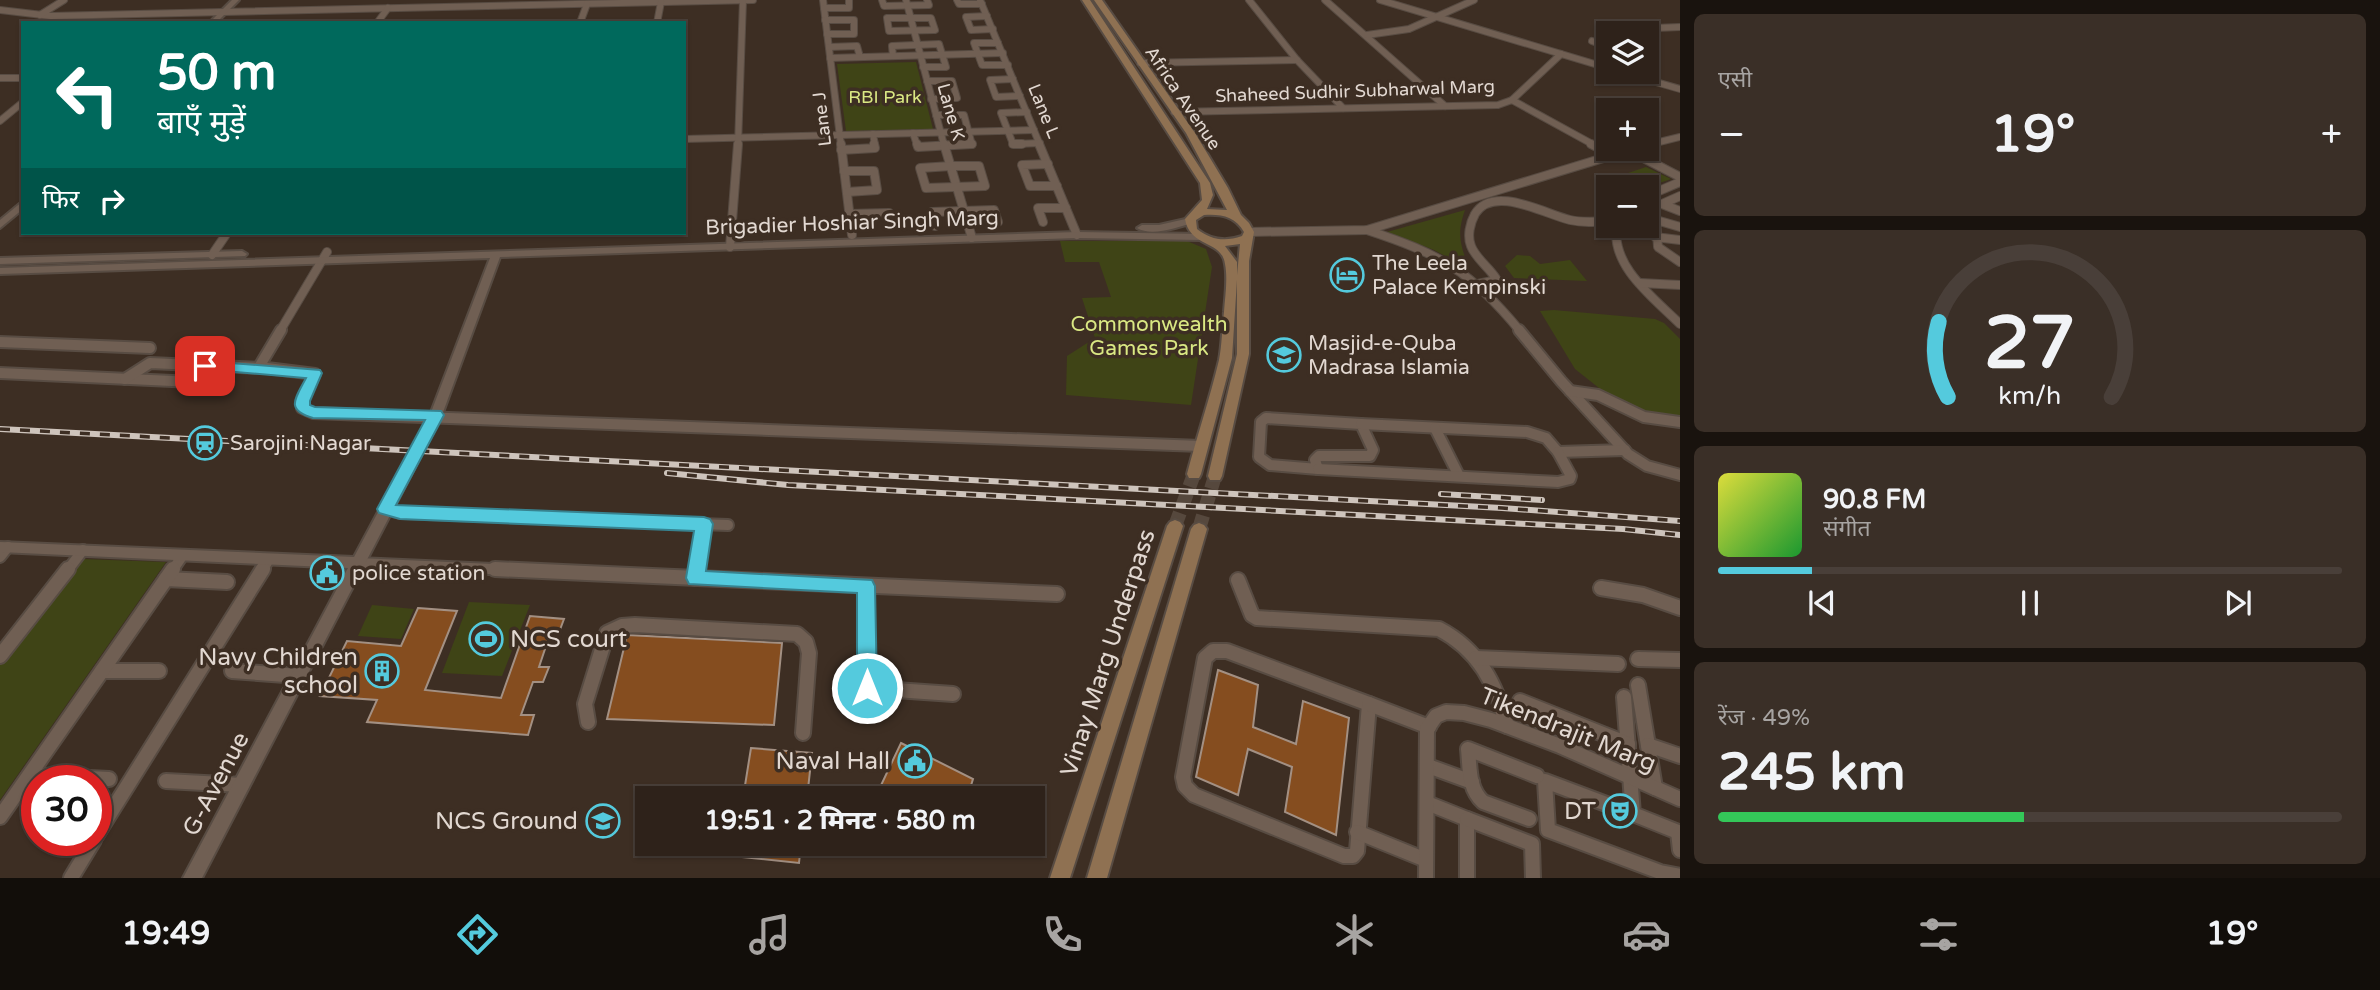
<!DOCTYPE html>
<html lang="hi">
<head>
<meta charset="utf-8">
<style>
	:root { --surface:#2e221a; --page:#3a2f27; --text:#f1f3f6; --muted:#a7a4a2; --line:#493f39; --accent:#54cadd }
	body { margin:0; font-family:"Varela Round","Noto Sans Devanagari",sans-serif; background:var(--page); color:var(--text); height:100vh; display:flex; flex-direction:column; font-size:26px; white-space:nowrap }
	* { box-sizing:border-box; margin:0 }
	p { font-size:23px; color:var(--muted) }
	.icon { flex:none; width:38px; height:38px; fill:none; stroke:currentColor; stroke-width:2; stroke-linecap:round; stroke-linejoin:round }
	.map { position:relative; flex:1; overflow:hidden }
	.details { display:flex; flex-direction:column; gap:14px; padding:14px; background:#19130e; width:700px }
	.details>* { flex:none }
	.guide { position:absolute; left:21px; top:21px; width:665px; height:214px; border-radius:0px; box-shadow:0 2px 5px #0004,0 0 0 2px var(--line); background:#00695c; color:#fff; overflow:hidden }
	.controls { position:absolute; left:1596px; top:21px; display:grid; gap:14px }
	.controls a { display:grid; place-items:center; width:63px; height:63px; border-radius:0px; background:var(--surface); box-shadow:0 2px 5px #0004,0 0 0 2px var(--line); font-size:35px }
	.speed { position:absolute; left:21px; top:765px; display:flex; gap:14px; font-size:35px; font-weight:700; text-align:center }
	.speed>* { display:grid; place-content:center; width:91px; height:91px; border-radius:50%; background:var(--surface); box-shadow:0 2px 5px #0004,0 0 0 2px var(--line); line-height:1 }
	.speed .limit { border:10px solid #d22; background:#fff; color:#111 }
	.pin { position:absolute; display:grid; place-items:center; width:60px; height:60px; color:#fff; margin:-30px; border-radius:14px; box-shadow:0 4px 10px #0006 }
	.me { position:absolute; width:77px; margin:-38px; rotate:0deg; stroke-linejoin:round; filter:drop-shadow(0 0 5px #0008) }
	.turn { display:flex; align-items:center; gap:24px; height:147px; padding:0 21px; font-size:32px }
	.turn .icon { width:91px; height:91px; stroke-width:2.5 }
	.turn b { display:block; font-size:49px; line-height:60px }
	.then { display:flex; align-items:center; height:66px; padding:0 21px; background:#0003; gap:14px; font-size:26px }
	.big { font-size:52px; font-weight:800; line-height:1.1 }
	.details .card { flex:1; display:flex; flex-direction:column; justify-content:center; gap:10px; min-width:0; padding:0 24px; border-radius:10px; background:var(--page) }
	.details .dial { align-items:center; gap:0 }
	.dial svg { height:182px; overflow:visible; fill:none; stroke:var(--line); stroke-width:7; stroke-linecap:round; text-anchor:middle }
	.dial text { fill:var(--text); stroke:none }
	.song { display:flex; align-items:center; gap:21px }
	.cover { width:84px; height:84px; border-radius:10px; background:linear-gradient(135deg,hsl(60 70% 55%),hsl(130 70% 35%)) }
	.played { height:7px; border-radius:4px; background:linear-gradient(90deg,var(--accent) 15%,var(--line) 15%) }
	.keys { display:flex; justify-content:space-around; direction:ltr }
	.heat { display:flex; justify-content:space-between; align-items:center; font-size:38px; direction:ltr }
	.charge { height:10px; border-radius:5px; background:linear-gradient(90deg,#34c759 49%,var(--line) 0) }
	.trip { position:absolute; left:635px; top:786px; width:410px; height:70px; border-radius:0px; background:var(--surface); box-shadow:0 2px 5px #0004,0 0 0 2px var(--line); font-weight:800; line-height:70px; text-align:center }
	.tabs { display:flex; height:112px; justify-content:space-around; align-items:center; background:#120e0a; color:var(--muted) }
	.tabs .icon { width:49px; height:49px }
	.tabs .on { color:var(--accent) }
	.tabs b { font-size:32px; color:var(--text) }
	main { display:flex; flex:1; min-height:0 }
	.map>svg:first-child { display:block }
</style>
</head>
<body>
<main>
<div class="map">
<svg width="1680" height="878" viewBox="0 0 1680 878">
	<rect width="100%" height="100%" fill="#3d2e23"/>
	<g fill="#3f4416">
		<path d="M916,62L933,129L846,131L837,64Z"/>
		<path d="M1646,167L1671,179C1646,188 1635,191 1610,179Z"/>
		<path d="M1465,210C1456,236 1461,245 1469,269L1434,250L1387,232Z"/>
		<path d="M1060,241H1187L1206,249L1212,267L1191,405L1066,395L1067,356L1095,338L1082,298L1111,297L1099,262H1065Z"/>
		<path d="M1517,255L1530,256L1540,264L1570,260L1587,281L1514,278L1505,266Z"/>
		<path d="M1554,310L1655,319L1664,323L1680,339V419L1643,415L1599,388L1575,369L1540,311Z"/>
		<path d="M82,559L166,562L0,800V664Z"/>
		<path d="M469,602L530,605L502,676L442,673Z"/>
		<path d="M372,605L414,609L401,639L358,636Z"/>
	</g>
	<g fill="#854d1f" stroke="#a39083" stroke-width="2">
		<path d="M418,608L457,611L425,690L501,698L530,616L564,619L558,635L550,634L539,667H549L543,682H533L521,715H534L528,735L367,722L377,700L320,696L347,641L401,646Z"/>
		<path d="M627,635L782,643L774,725L607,719Z"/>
		<path d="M1218,670L1258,685L1253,727L1296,744L1303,701L1349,718L1336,835L1285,812L1292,767L1248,749L1238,795L1196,777Z"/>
		<path d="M901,743L973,779L967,798H875Z"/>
		<path d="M751,748L812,753L807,798H743Z"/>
		<path d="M735,844H801L799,863L733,856Z"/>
	</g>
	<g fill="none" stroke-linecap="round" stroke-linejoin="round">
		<g stroke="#56483d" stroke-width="14" stroke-dasharray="14 7" stroke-linecap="butt">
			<path d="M1175,526L1194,474"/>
			<path d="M1199,529L1215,476"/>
		</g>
		<defs>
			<g id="minor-far3">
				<path d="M823,0L841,145"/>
				<path d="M882,0L884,6L929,5L927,0"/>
				<path d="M906,0L944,145"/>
				<path d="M957,0L959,4H982"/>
				<path d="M980,0L1040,145"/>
				<path d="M1249,0L1297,60L1343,108"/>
				<path d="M1325,0L1445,106"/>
				<path d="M1380,0L1608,68"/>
				<path d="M824,8H849V0"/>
				<path d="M0,10L51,16L753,0"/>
				<path d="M40,15L64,0"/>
				<path d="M987,16L966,17L971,30L993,29"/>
				<path d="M887,18H931L935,30L889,31Z"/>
				<path d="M825,20H854V34H827"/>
				<path d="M377,23L388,8"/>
				<path d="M580,23L587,4"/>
				<path d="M657,23L661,2"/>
				<path d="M1611,33L1630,29L1680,27"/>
				<path d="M1367,35L1409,29L1474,0"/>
				<path d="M1592,41L1608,47"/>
				<path d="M998,43H974L982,65H1008"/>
				<path d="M829,47L857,46L860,57"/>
				<path d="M893,56L892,46L939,44L946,67H923"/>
				<path d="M830,58L1003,53"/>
				<path d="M1140,63L1297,60"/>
				<path d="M1621,72L1680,89"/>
				<path d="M0,78H23"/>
				<path d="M1013,79L990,80L996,97L1020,96"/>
				<path d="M927,81H952L957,98L931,99"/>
				<path d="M1512,100L1594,145"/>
				<path d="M1027,112L1001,113L1013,144L1040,143"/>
				<path d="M1174,112L1498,105L1512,100L1561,54"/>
				<path d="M936,115H964L972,145H960"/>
				<path d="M0,121L23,102"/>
				<path d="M913,133L917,145"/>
				<path d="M873,134L875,145"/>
				<path d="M684,139L1034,130"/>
				<path d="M738,145L743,0"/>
				<path d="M1647,145L1680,137"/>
			</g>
			<g id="minor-far2">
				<path d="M841,144L852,235"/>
				<path d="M917,144L918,147L972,144"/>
				<path d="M944,144L972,238"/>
				<path d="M1013,144H1022"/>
				<path d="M1039,144L1077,235"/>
				<path d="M1591,144L1610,154"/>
				<path d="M1647,145L1652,144"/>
				<path d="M841,150L875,148L874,144"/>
				<path d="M1628,150L1680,177"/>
				<path d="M1048,164L1022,165L1030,186H1057"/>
				<path d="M951,166H979L985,186L926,188L920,168Z"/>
				<path d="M844,171H874L877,190L847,192"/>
				<path d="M1647,196L1680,182"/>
				<path d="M1680,196L1662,204L1680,211"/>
				<path d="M849,214L889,213L892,225"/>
				<path d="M1043,222L1038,208H1066"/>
				<path d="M935,226L932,212L994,210L998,222"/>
				<path d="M1617,226C1610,266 1654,298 1680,324"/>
				<path d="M1680,227L1656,220L1658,247L1680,262"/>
				<path d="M1367,230C1440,254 1471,271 1520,331"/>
				<path d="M1249,232L1367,230L1633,149"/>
				<path d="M1655,237L1680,240"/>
				<path d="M730,247L738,144"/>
				<path d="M212,255L227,233"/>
				<path d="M1640,283L1680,285"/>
				<path d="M1478,284L1497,280C1490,268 1476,259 1471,246C1467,236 1470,223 1475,214C1493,184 1545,214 1570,220C1583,223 1595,222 1608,221"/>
				<path d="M280,331L327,252"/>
			</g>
			<g id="minor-far1">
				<path d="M281,330L259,367L315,374L302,401V408L313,413L1201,446"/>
				<path d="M1519,330L1561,381L1628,454L1647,466L1680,475"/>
				<path d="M0,342L150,348"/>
				<path d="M0,373L194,382"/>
				<path d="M125,379L150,363L261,368"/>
				<path d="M1570,391L1598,395L1644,417L1680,422"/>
				<path d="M1266,418L1361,424L1373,450L1370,456H1319L1315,460L1318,469L1270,465L1259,457L1261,422Z"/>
				<path d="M1361,424L1527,432L1546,438L1558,452L1625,450"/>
				<path d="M1435,428L1459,476"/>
				<path d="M1318,469L1558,482L1570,479L1571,476L1558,452"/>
				<path d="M386,509L400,513L728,525"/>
				<path d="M0,557L8,547"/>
				<path d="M358,563L535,571"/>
				<path d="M67,571L83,550"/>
				<path d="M172,571L183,555"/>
				<path d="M262,571L269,559"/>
				<path d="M696,571L704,524"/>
			</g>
			<g id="minor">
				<path d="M495,569L1057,594"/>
				<path d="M695,578L696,569"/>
				<path d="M166,579L227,582"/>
				<path d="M1238,580L1252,615L1257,618L1439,629C1479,650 1496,684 1507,726"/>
				<path d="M866,586L867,688L953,694"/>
				<path d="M1601,588L1643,595L1680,608"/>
				<path d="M1213,651H1227L1369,704L1357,851L1353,856H1344L1194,795L1185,786L1183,777L1205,658Z"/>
				<path d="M0,656L68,569"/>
				<path d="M1476,658L1618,664"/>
				<path d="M1638,659L1680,660"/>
				<path d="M102,671H159"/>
				<path d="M232,671L299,676"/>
				<path d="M1638,685L1655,788"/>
				<path d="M1624,697L1633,814L1678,832L1680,850"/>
				<path d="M1520,701L1628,744"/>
				<path d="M1369,704L1429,727"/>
				<path d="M588,722L585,704L607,633L622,626L635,625L797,634L806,642L809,653L803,733"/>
				<path d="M1648,745L1680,756"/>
				<path d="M1428,766L1472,782"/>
				<path d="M30,775L109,779"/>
				<path d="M166,781L242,785"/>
				<path d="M1427,803L1467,819V878"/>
				<path d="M1633,814L1545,781L1548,830L1660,872L1680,876"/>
				<path d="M0,817L173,569"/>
				<path d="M1467,819L1532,844L1533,878"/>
				<path d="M1529,819L1483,802C1468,788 1470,768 1468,749L1537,776"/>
				<path d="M1357,832L1426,860"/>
				<path d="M96,836L263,569"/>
				<path d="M71,878L94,840"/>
				<path d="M1426,878L1427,729L1436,716L1446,712L1464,713L1491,720L1560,746L1680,799"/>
			</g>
			<g id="tertiary">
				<path d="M232,0H239L216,23H209Z"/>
				<path d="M23,201V209L0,228V220Z"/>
				<path d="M1190,218L1193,219V223C1177,227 1152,237 1137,228L1142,225H1159Z"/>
				<path d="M1077,232L1202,234L1207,237L1202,240L1077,238L500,257L442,415L202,878H183L348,568L0,552V542L354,557L430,415L490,258L0,274V268Z"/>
				<path d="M242,251L247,254L245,256L0,264V258Z"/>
			</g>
			<g id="secondary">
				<path d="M1082,0H1090L1210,183L1213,195L1207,209L1227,210L1186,133L1094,0H1102L1195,133L1228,188L1241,215L1249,223L1254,232L1249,261V354L1222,476L1220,480H1210L1208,476L1237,354V280L1232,358L1201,474L1199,478H1189L1187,474C1197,436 1210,398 1219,360C1222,345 1222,328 1224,312C1225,297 1228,279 1225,264C1222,240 1190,248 1185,219L1202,200L1200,183ZM1204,215C1221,214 1235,216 1244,232L1242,236C1225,242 1211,240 1197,229L1196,220ZM1240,244L1237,275V262L1225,246Z"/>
				<path d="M1175,520L1180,522L1183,526L1070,878H1050L1167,526L1170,522Z"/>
				<path d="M1199,523L1204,525L1207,529L1107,878H1087L1191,529L1194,525Z"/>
			</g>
		</defs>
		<use href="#minor-far3" stroke="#584c43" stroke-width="8"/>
		<use href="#minor-far2" stroke="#584c43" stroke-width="10"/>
		<use href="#minor-far1" stroke="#584c43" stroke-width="14"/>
		<use href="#minor" stroke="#584c43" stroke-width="18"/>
		<use href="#tertiary" stroke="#584c43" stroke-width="4"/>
		<use href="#secondary" stroke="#584c43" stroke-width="4"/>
		<use href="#minor-far3" stroke="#705f53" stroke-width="6"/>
		<use href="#minor-far2" stroke="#705f53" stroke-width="8"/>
		<use href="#minor-far1" stroke="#705f53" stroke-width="10"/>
		<use href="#minor" stroke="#705f53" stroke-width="14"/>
		<use href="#tertiary" fill="#705f53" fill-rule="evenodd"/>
		<use href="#secondary" fill="#8f7152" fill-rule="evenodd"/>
		<defs>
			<g id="rail">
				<path d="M0,429L1502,508L1680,521"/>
				<path d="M667,473L788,485L1623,529L1680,535"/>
				<path d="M1441,494L1542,500"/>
			</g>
		</defs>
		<use href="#rail" stroke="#cec4bc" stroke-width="6"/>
		<use href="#rail" stroke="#3d2e23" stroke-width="3.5" stroke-dasharray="10" stroke-linecap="butt"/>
	</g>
	<path fill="#54cadd" stroke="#378390" stroke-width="2" d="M205,361L320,370L322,373L310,401V405L315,407L441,411L444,415L396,505L704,517L710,519L713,524L706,571L872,580L875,586L877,688L874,695L867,698L860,695L857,688V593L689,584L686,578L694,531L400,519L379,513L377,509L425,420L313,418C285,410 295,399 306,378L200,369L198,366L200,362Z"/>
	<defs>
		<symbol id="hotel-ring" viewBox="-11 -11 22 22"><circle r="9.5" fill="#3d2e23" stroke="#54cadd" stroke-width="1.5"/><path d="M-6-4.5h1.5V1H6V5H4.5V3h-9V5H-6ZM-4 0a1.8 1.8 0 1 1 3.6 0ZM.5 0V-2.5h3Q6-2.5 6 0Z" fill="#54cadd"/></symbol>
		<symbol id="school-ring" viewBox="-11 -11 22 22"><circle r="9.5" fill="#3d2e23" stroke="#54cadd" stroke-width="1.5"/><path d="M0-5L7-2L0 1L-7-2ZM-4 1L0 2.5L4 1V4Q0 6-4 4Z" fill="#54cadd"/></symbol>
		<symbol id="station-ring" viewBox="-11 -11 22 22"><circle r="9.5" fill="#3d2e23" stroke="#54cadd" stroke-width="1.5"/><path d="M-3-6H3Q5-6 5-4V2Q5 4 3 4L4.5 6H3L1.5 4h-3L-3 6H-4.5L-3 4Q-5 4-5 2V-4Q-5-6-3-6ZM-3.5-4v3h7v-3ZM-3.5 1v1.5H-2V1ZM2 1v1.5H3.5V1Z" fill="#54cadd"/></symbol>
		<symbol id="civic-ring" viewBox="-11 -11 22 22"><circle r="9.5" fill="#3d2e23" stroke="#54cadd" stroke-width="1.5"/><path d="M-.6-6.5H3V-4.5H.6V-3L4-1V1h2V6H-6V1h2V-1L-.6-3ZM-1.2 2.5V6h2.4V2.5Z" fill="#54cadd"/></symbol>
		<symbol id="stadium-ring" viewBox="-11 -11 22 22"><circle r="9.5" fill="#3d2e23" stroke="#54cadd" stroke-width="1.5"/><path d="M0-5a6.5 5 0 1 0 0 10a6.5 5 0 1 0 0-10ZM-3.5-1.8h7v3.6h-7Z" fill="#54cadd"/></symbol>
		<symbol id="building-ring" viewBox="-11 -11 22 22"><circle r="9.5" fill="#3d2e23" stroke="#54cadd" stroke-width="1.5"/><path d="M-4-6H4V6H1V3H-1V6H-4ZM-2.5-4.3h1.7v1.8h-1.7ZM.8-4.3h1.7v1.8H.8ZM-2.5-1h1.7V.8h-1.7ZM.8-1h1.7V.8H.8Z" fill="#54cadd"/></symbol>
		<symbol id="theatre-ring" viewBox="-11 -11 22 22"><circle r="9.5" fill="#3d2e23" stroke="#54cadd" stroke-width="1.5"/><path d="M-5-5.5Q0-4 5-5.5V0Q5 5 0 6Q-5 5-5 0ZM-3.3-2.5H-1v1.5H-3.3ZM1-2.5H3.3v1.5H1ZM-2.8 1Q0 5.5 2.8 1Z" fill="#54cadd"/></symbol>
	</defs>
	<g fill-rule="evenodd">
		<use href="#hotel-ring" x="1328" y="256" width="38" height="38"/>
		<use href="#school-ring" x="1265" y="336" width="38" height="38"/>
		<use href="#station-ring" x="186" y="424" width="38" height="38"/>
		<use href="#civic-ring" x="308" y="554" width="38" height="38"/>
		<use href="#stadium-ring" x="467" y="620" width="38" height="38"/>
		<use href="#building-ring" x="363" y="652" width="38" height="38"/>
		<use href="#civic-ring" x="896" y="742" width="38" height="38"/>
		<use href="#theatre-ring" x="1601" y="792" width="38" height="38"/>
		<use href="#school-ring" x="584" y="802" width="38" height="38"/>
	</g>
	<g text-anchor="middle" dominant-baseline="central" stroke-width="7" stroke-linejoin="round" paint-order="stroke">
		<g font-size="18" fill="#e2d8d1" stroke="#3d2e23">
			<text transform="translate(1355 91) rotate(-2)">Shaheed Sudhir Subharwal Marg</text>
			<text transform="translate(1183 98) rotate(56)">Africa Avenue</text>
			<text transform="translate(1044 111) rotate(68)">Lane L</text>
			<text transform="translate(951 112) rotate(74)">Lane K</text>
			<text transform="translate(822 119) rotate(-97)">Lane J</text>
		</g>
		<g font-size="18" fill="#dae883" stroke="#3d2e23">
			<text x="885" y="97">RBI Park</text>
		</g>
		<g font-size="21" fill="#e2d8d1" stroke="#3d2e23">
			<text transform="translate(852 223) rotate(-2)">Brigadier Hoshiar Singh Marg</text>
		</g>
		<g font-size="21" fill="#e2d8d1" stroke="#3d2e23" text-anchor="start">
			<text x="1372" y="263">The Leela<tspan x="1372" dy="24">Palace Kempinski</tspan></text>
			<text x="1308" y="343">Masjid-e-Quba<tspan x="1308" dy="24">Madrasa Islamia</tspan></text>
			<text x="230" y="443">Sarojini Nagar</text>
			<text x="352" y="573">police station</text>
		</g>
		<g font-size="21" fill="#dae883" stroke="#3d2e23">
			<text x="1149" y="324">Commonwealth<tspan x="1149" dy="24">Games Park</tspan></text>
		</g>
		<g font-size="24" fill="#e2d8d1" stroke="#3d2e23" text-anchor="end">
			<text x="510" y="639" text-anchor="start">NCS court</text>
			<text x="358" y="657">Navy Children<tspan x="358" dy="28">school</tspan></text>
			<text x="890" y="761">Naval Hall</text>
			<text x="1596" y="811">DT</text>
			<text x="578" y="821">NCS Ground</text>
		</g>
		<g font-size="24" fill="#e2d8d1" stroke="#3d2e23">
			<text transform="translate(1108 653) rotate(-72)">Vinay Marg Underpass</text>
			<text transform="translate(1568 730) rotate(22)">Tikendrajit Marg</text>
			<text transform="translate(216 784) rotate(-62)">G-Avenue</text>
		</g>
	</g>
</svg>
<div class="controls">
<a><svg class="icon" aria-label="layers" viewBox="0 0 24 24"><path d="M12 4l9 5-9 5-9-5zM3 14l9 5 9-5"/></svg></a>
<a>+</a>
<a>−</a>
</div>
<div class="speed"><div class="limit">30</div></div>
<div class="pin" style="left:205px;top:366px;background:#d93025"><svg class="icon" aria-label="arrive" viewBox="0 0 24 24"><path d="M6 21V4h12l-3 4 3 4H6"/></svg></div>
<svg class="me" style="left:867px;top:688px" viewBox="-20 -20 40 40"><circle r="17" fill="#54cadd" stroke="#fff" stroke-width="3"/><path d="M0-11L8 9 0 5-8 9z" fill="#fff"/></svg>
<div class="trip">19:51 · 2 मिनट · 580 m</div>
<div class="guide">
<div class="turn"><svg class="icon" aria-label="left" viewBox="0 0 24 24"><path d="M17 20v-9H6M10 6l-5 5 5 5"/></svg><div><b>50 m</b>बाएँ मुड़ें</div></div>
<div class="then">फिर<svg class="icon" aria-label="right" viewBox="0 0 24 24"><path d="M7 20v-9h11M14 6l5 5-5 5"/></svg></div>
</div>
</div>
<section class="details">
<div class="card"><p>एसी</p>
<div class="heat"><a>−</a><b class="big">19°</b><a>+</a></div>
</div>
<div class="card dial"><svg viewBox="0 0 100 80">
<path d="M14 69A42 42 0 1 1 86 69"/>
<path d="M14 69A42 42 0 0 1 10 36" stroke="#54cadd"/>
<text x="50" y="56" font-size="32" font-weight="700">27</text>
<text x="50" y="72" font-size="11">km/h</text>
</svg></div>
<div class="card">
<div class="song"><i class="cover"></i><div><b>90.8 FM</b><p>संगीत</p></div></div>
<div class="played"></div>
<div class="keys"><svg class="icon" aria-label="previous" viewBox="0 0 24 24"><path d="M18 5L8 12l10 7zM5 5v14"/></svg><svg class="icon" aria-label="pause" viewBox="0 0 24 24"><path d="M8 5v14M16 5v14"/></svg><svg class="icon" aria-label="next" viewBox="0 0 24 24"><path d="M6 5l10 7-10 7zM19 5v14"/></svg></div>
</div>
<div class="card"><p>रेंज · 49%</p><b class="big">245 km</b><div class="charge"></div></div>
</section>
</main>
<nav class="tabs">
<b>19:49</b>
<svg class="icon on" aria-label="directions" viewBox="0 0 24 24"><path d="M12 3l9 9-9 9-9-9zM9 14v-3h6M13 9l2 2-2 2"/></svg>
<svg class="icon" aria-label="music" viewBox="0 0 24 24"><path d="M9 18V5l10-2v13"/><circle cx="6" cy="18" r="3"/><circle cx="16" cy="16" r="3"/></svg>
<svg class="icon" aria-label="phone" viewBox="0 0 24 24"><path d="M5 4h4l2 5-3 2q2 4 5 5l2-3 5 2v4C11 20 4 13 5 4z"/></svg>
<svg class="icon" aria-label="climate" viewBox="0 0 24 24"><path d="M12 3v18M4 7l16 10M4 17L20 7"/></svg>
<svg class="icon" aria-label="car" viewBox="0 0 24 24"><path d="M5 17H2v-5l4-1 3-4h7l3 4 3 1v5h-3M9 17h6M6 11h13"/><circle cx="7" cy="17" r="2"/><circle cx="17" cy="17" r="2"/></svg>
<svg class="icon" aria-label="filters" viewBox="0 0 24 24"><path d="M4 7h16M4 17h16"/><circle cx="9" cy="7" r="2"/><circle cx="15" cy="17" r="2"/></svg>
<b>19°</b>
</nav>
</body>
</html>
